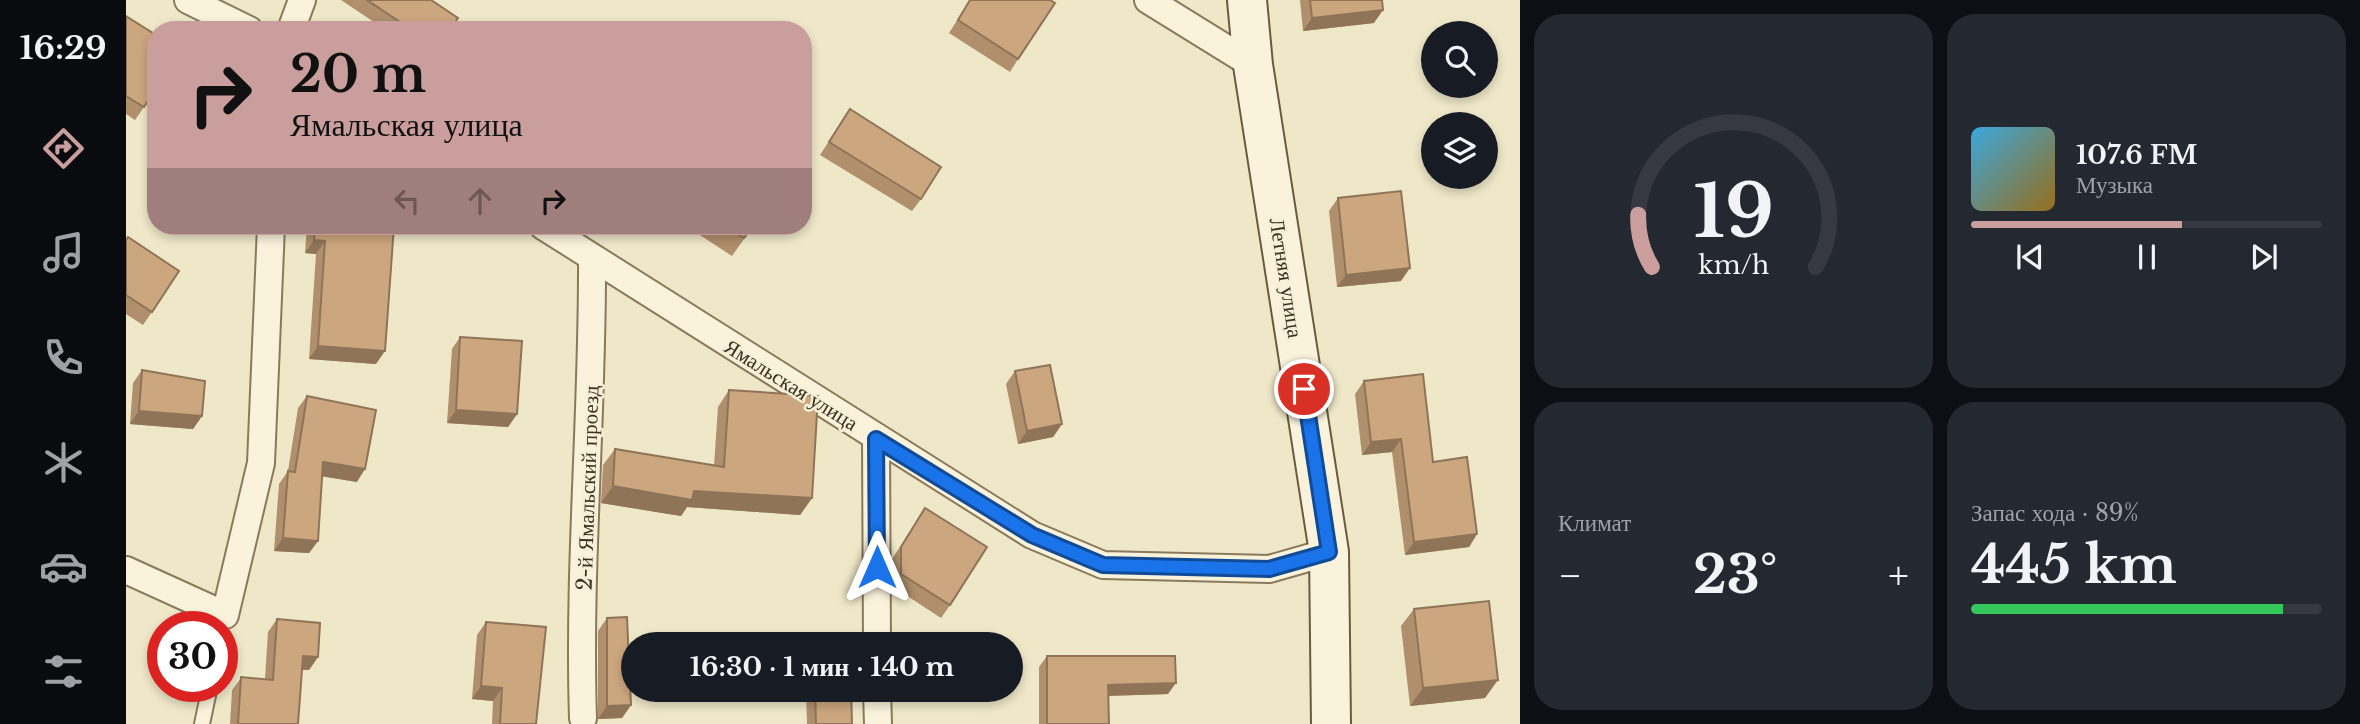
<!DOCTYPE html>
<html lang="ru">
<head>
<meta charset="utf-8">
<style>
	:root { --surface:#171b24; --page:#242831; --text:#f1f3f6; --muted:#9ea1a6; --line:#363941; --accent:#c99e9c }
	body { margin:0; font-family:"Libre Baskerville",serif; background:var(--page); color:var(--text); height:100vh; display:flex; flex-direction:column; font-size:26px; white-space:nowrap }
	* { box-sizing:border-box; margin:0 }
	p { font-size:23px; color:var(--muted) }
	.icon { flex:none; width:38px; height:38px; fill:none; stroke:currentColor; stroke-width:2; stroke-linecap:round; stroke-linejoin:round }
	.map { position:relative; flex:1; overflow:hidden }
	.sheet { display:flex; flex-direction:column; gap:14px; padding:14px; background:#0d0f14; width:840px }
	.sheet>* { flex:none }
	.top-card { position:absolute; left:21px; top:21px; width:665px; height:214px; border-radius:28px; box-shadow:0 4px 10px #0003; background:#c99e9c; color:#111; overflow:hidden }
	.tools { position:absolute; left:1295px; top:21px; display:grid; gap:14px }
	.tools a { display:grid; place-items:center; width:77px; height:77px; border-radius:50%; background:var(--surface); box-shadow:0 4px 10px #0003; font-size:35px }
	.speed { position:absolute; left:21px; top:611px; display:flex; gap:14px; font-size:35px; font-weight:700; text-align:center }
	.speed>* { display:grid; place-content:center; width:91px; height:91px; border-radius:50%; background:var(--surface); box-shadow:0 4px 10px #0003; line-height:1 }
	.speed .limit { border:10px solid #d22; background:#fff; color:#111 }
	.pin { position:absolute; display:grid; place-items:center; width:60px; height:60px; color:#fff; margin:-30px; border:4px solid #fff; border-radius:50%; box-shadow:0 2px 7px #0007 }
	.me { position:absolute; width:77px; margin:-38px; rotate:0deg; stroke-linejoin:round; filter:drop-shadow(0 0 5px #0008) }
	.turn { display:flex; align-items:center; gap:24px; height:147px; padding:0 28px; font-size:32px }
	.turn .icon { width:91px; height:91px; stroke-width:2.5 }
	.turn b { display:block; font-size:49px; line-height:60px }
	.lanes { display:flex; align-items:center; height:66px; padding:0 28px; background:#0003; justify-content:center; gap:35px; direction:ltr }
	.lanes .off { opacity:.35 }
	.big { font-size:52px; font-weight:700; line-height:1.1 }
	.sheet .card { flex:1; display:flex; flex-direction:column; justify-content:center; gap:10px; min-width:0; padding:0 24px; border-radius:28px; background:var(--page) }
	.sheet .dial { align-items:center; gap:0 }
	.dial svg { height:182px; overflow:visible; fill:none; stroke:var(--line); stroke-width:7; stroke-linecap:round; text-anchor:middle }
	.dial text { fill:var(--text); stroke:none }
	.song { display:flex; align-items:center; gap:21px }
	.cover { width:84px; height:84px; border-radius:10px; background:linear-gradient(135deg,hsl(200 70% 55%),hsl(40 70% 35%)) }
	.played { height:7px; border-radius:4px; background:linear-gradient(90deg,var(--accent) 60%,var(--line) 60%) }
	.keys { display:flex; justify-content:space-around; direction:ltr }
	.heat { display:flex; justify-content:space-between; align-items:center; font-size:38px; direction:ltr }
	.charge { height:10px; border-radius:5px; background:linear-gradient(90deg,#34c759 89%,var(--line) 0) }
	.sheet .tiles { flex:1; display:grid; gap:14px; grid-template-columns:repeat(2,1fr) }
	.trip { position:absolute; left:495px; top:632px; width:402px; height:70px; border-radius:35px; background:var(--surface); box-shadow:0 4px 10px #0003; font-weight:700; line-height:70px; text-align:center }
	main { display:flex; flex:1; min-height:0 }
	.tabs { display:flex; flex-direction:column; width:126px; justify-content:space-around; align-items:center; background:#090b0e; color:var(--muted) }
	.tabs .icon { width:49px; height:49px }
	.tabs .on { color:var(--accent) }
	.tabs b { font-size:32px; color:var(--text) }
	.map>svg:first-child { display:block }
</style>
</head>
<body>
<main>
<nav class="tabs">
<b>16:29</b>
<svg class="icon on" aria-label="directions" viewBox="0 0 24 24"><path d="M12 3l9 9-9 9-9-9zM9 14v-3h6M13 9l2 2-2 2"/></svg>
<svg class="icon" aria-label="music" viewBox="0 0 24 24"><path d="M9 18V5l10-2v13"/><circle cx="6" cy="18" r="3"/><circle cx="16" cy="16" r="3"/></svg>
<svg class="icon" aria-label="phone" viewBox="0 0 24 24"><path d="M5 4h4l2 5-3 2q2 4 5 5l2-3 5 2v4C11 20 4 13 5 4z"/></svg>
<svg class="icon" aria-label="climate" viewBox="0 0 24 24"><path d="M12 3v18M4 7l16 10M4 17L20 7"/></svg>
<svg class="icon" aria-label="car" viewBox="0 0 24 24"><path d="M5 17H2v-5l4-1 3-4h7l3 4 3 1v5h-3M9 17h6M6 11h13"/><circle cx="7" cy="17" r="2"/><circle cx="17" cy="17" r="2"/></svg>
<svg class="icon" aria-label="filters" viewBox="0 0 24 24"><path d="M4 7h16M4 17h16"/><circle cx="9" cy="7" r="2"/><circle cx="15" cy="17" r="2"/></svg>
</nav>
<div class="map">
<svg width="1394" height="724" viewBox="0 0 1394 724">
	<rect width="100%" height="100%" fill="#eee7c8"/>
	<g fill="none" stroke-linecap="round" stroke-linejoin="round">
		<defs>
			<path id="lane" d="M76,724L84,686"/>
			<g id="street">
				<path d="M62,0L123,30"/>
				<path d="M1022,0L1127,65"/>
				<path d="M165,30L176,0"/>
				<path d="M417,226L906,535L977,565L1143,569L1203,552"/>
				<path d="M750,439L751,644"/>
				<path d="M0,570L99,615L135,463L145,226"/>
				<path d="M751,690L752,724"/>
				<path d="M457,718C452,565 467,411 466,258"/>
			</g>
			<path id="secondary" d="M1121,0L1127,65L1203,552L1205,724"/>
		</defs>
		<use href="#lane" stroke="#8a795d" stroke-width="18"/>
		<use href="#street" stroke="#8a795d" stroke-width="30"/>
		<use href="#secondary" stroke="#6c5a40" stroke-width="42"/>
		<use href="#lane" stroke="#f9f3db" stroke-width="14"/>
		<use href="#street" stroke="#f9f3db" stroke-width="26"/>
		<use href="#secondary" stroke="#f9f3db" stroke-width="38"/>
	</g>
	<g fill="#af8f6c">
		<path d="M215,0H305L324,30H260Z"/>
		<path d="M844,0L892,59L884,72L823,33Z"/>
		<path d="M1174,0H1256L1248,23L1177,31Z"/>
		<path d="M0,16L18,107L9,120L0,114Z"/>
		<path d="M724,109L795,199L786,211L694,155Z"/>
		<path d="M1212,198L1275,281L1211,287L1203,211Z"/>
		<path d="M181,226H268L250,364L183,359L190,254L179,253Z"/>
		<path d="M560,226H627L606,256Z"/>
		<path d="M0,240L26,312L17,325L0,314Z"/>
		<path d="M334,337L391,414L382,427L321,423L326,349Z"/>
		<path d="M16,370L76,416L67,429L4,424L7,383Z"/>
		<path d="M889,371L936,424L927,437L892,444L880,384Z"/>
		<path d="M1238,381L1307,462L1351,534L1343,547L1279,555L1266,452L1236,455L1229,394Z"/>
		<path d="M603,390L686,498L674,515L561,507L555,516L475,503L477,465L489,449L588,466L592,407Z"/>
		<path d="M181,396L231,482L196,476L192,541L183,553L148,551L153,484L162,471L172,408Z"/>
		<path d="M799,508L824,605L815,618L766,586V559Z"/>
		<path d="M1288,609L1359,698L1284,706L1275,626Z"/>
		<path d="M481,618L505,705L496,718L472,719V631Z"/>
		<path d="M151,619L192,657L183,670H176L172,724H104L106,690L115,678L139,679L142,632Z"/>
		<path d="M360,622L410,724H366L367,701L346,699L351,635Z"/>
		<path d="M921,656L1042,694L983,696V724H913V667Z"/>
		<path d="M680,690H725L726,724H681Z"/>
	</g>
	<g fill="#8f7458">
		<path d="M1257,10L1248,23L1177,31L1186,18Z"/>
		<path d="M188,240L199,241L190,254L179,253Z"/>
		<path d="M1284,268L1275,281L1211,287L1220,275Z"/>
		<path d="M192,346L259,351L250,364L183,359Z"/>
		<path d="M330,410L391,414L382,427L321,423Z"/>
		<path d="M13,411L76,416L67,429L4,424Z"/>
		<path d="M936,424L927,437L892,444L901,431Z"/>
		<path d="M1275,439L1266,452L1236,455L1245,442Z"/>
		<path d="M197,462L239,469L231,482L188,475Z"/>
		<path d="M487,486L568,491L686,498L674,515L561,507L555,516L475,503Z"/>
		<path d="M1351,534L1343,547L1279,555L1288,542Z"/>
		<path d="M157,538L192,541L183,553L148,551Z"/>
		<path d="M177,656L192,657L183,670L168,669Z"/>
		<path d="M1372,680L1359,698L1284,706L1297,688Z"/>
		<path d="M1050,683L1042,694L974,696L982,685Z"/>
		<path d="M355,686L376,688L367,701L346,699Z"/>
		<path d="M505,705L496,718L472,719L481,706Z"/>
	</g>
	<g fill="#cca67e" stroke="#8f7458" stroke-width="2">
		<path d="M241,0H305L332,18L324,30H286Z"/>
		<path d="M844,0H924L929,3L892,59L832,20Z"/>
		<path d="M1184,0H1256L1257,10L1186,18Z"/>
		<path d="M0,16L30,35V89L18,107L0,96Z"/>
		<path d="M724,109L815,167L795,199L703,142Z"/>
		<path d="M1275,191L1284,268L1220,275L1212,198Z"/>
		<path d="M189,226H268L259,351L192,346L199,241L188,240Z"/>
		<path d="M599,226H627L618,238Z"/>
		<path d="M2,237L53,271L26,312L0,295V240Z"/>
		<path d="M334,337L396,341L391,414L330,410Z"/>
		<path d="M924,365L936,424L901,431L889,371Z"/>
		<path d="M16,370L79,381L76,416L13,411Z"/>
		<path d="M1297,374L1307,462L1341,457L1351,534L1288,542L1275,439L1245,442L1238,381Z"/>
		<path d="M603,390L692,396L686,498L568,491L566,500L487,486L489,449L598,467Z"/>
		<path d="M181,396L250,410L239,469L197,462L192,541L157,538L162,471L169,472Z"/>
		<path d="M799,508L861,547L824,605L775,574V547Z"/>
		<path d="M1363,601L1372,680L1297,688L1288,609Z"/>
		<path d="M501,617L505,705L481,706V618Z"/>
		<path d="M151,619L194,623L192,657L177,656L172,724H112L115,677L147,680Z"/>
		<path d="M360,622L420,627L410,724H374L376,688L355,686Z"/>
		<path d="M921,656H1049L1050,683L982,685L983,724H921Z"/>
		<path d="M689,690H725L726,724H690Z"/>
	</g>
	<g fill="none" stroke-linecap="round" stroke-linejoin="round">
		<defs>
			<path id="route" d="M751,567L750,439L906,535L977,565L1143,569L1203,552L1178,389"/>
		</defs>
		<use href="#route" stroke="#114b97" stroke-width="18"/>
		<use href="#route" stroke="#1a73e8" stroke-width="12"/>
	</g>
	<g text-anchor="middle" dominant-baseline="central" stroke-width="5" stroke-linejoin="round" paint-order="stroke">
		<g font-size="21" fill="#3b3020" stroke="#f6f0d8">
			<text transform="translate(1160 278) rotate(81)">Летняя улица</text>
			<text transform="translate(665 385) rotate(32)">Ямальская улица</text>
			<text transform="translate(462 488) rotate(-88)">2-й Ямальский проезд</text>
		</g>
	</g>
</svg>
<div class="tools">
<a><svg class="icon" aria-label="search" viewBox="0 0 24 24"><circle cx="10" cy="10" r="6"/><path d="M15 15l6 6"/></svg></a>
<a><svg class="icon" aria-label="layers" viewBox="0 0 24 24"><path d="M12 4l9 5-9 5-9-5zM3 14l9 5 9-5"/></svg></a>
</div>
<div class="speed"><div class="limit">30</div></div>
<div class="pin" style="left:1178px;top:389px;background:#d93025"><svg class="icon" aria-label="arrive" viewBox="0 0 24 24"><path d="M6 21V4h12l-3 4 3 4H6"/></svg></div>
<svg class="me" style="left:751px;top:567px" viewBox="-20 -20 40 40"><path d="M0-17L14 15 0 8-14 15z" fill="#1a73e8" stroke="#fff" stroke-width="4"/></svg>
<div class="trip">16:30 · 1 мин · 140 m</div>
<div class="top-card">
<div class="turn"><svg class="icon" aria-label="right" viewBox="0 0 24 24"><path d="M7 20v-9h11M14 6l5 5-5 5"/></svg><div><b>20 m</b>Ямальская улица</div></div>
<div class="lanes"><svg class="icon off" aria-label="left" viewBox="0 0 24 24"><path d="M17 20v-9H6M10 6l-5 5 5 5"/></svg><svg class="icon off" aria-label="ahead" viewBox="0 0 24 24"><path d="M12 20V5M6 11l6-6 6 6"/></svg><svg class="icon" aria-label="right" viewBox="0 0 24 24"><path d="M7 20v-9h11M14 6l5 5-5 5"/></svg></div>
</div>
</div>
<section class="sheet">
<div class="tiles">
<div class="card dial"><svg viewBox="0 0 100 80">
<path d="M14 69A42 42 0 1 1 86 69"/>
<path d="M14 69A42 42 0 0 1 8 46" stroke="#c99e9c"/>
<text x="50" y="56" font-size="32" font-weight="700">19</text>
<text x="50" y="72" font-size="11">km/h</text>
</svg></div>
<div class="card">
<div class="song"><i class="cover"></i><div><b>107.6 FM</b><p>Музыка</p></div></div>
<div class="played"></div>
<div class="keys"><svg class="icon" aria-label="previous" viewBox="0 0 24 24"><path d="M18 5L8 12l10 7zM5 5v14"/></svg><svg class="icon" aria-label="pause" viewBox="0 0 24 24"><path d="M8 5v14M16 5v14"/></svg><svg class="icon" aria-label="next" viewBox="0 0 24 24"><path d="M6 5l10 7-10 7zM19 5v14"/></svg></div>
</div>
<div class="card"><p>Климат</p>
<div class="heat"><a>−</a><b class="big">23°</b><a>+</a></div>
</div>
<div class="card"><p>Запас хода · 89%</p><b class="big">445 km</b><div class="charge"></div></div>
</div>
</section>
</main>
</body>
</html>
